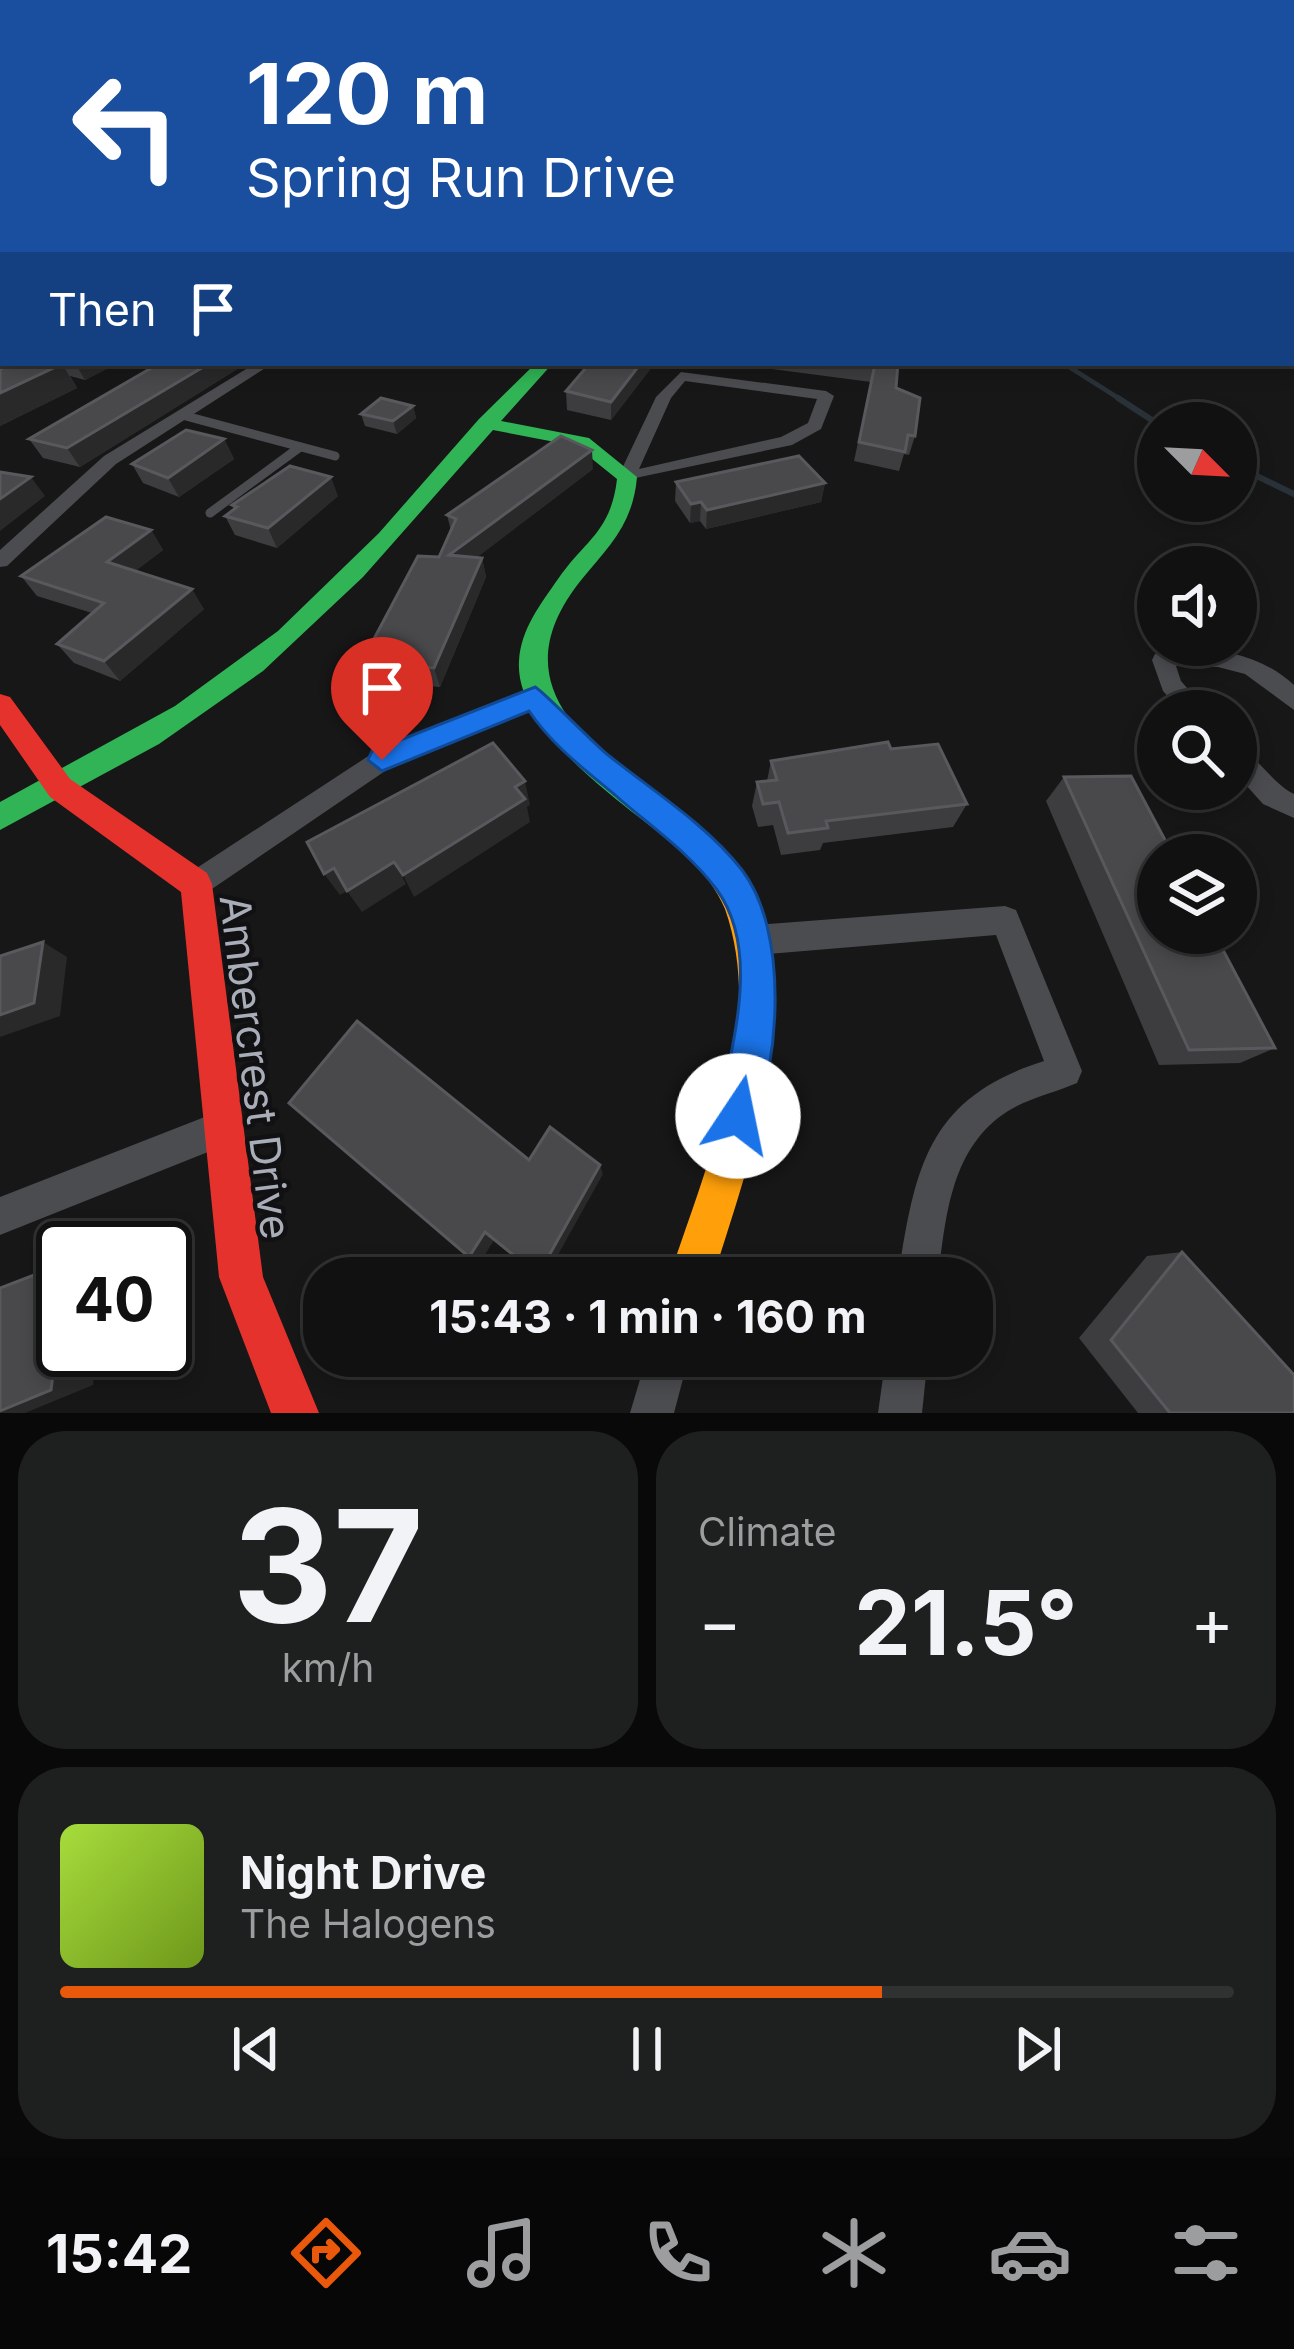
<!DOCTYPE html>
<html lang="en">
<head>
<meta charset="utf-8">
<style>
	:root { --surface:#111; --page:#1e1f1f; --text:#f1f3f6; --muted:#9c9d9f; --line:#303131; --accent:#ea580c }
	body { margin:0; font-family:Inter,sans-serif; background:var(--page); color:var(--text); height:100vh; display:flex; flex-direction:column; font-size:45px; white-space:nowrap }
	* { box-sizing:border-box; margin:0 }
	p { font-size:39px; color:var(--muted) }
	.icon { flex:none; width:66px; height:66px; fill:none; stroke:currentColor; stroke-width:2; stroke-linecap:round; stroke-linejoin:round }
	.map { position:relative; height:1413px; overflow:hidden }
	.details { display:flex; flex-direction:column; gap:18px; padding:18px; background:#090909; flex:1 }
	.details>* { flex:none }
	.guide { position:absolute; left:0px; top:0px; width:1296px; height:366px; box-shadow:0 6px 18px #0003,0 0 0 3px var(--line); background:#1a4fa0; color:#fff; overflow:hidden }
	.needle { width:78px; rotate:114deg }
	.buttons { position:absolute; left:1137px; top:402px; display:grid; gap:24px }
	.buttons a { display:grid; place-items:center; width:120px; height:120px; border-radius:50%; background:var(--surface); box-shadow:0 6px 18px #0003,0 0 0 3px var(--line); font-size:60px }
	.speed { position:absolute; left:36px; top:1221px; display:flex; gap:24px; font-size:60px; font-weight:700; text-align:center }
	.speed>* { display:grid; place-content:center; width:156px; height:156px; border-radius:50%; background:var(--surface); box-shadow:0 6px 18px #0003,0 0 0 3px var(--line); line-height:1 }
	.speed .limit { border:6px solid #111; border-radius:18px; background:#fff; color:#111 }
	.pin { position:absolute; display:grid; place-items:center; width:102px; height:102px; color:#fff; margin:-123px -51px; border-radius:50% 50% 50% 0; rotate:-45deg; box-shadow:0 0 12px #0007 }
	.pin .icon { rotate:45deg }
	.me { position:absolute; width:132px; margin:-66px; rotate:11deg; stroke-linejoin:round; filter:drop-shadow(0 0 9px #0008) }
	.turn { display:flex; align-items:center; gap:42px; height:252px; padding:0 48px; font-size:54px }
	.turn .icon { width:156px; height:156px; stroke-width:2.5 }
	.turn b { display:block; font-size:84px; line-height:102px }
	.then { display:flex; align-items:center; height:114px; padding:0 48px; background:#0003; gap:24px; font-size:45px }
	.big { font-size:90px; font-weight:700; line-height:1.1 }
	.details .widget { flex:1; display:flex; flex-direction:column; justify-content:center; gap:18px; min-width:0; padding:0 42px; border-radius:48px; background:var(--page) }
	.details .dial { align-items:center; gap:0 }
	.dial b { font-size:156px; line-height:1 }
	.song { display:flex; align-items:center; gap:36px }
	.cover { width:144px; height:144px; border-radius:18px; background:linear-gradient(135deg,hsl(80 70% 55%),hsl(80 70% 35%)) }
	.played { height:12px; border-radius:6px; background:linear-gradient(90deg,var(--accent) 70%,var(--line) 70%) }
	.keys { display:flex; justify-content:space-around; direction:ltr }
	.heat { display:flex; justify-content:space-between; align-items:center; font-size:66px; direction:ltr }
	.details .tiles { flex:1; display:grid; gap:18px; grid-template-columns:1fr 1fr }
	.widget:last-child { grid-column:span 2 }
	.trip { position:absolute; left:303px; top:1257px; width:690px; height:120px; border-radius:48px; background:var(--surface); box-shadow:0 6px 18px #0003,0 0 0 3px var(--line); font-weight:700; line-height:120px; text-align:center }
	.dock { display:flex; height:192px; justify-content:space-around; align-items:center; background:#070707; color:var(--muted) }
	.dock .icon { width:84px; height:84px }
	.dock .current { color:var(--accent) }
	.dock b { font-size:54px; color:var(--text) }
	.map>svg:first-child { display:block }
</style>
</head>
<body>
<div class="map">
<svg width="1294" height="1413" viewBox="0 0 1294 1413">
	<rect width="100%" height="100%" fill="#171717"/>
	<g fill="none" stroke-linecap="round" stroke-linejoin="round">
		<path stroke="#2a3239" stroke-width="4.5" d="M1063,363L1123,401"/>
		<g stroke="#2a3239" stroke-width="6">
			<path d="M1118,398L1158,424"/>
			<path d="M1236,466L1294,494"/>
		</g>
		<g stroke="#4b4c50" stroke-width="9">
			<path d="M182,415L335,456"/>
			<path d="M210,513L300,447"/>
		</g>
		<g fill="#4b4c50" fill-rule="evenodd">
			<path d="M256,363H273L116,464L7,566L0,567V550L104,456Z"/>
			<path d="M681,372L826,391L834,396L821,429L792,445L621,481L618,477L656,397ZM685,381L817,399L808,423L781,437L639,469L671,398Z"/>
			<path d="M1181,649C1222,648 1263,656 1294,685V710L1245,674L1218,667L1176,666L1181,681L1207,711H1181L1163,691L1152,660L1155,654Z"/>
			<path d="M535,688L543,691L547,697L543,703L391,767L206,893L196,897L186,893L182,884L186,875L373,753Z"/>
			<path d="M1236,747C1259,756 1271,783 1294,794V818L1263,804L1236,774Z"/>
			<path d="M1005,906L1016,910L1082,1071L1077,1083C1054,1093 1029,1098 1008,1111C950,1148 946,1217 938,1278H898C915,1168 927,1098 1044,1061L996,935L755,955L744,950L740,940L744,930L755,925Z"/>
			<path d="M220,1111L233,1116L238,1129L233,1142L0,1235V1197Z"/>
			<path d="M647,1356H689L674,1413H630Z"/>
			<path d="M886,1356H928L922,1413H878Z"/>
		</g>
		<path fill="#30b455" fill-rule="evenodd" d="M536,363H553L501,421L589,438L637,477C633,524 610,545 582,579C479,706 634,772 719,843L724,853L719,863L708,867L697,863C645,817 514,739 519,661C521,629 540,605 558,579C585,540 611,532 617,479L576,446L493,430L363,577L263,671L159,744L0,830V802L175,706L278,631L379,533L479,419Z"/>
		<path fill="#ff9f0a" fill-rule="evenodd" d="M708,839C723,845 730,858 739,872C817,985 749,1160 713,1278H669C706,1165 767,1029 725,909C717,889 701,872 692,853L697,843Z"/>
		<path fill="#e5322d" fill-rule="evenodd" d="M0,694L10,697L70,779L207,873L212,884L263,1277L319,1413H271L219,1277L181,892L50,797L0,725Z"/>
	</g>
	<g fill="#3d3d3f">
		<path d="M14,363H118L85,380L70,376L77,388L0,426V369Z"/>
		<path d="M160,363H247L80,467L43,458L29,439Z"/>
		<path d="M590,363H651V368L611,420L567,410L566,391Z"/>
		<path d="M773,363H898L896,388L915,436L909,455L904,454L899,471L854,461L871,382L772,369Z"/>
		<path d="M413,406L416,418L397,434L365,426L361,414Z"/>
		<path d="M224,439L234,459L179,497L143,483L132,464Z"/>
		<path d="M593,469L477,557L482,558L486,577L440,687L389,683L385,672H375L367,652L439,557L451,531L447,515Z"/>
		<path d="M676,482L825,483L821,502L706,529L700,521L690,523L675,501Z"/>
		<path d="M338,496L277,548L235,535L225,516L234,509L232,505Z"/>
		<path d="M151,530L163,550L135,571L204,609L120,681L74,663L57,644L92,613L37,596L21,576Z"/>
		<path d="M891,749L967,804L953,827L823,843L820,850L781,855L773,825L758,827L752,806L757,782L767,781L771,761Z"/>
		<path d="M1064,777L1275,1048L1240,1063L1159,1065L1046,801Z"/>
		<path d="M1182,1252L1294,1413H1138L1079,1338L1147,1256Z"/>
	</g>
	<g fill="#29292a">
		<path d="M75,363H118L85,380Z"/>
		<path d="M210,363H247L80,467L67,448Z"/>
		<path d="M641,363H651V368L611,420V402Z"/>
		<path d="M62,364L77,388L0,426V393Z"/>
		<path d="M413,406L416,418L397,434L393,421Z"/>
		<path d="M224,439L234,459L179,497L168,478Z"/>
		<path d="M592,450L593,469L454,575L449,555Z"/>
		<path d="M31,477L45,496L0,531V499Z"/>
		<path d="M331,477L338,496L277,548L268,528Z"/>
		<path d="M825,483L821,502L706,529L707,510Z"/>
		<path d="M701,502L700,521L690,523L691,504Z"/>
		<path d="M151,530L163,550L121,582L107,562Z"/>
		<path d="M482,558L486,577L440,687L434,668Z"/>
		<path d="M192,589L204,609L120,681L104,661Z"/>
		<path d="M525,781L530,805L527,807L530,822L414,897L403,875Z"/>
		<path d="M394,862L406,884L362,912L347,891L340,895L324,874L334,868Z"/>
		<path d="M43,942L67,957L60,1016L0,1037V1015Z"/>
		<path d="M600,1165L603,1174L545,1278L538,1275Z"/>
		<path d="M485,1232L496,1237L481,1261L469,1257Z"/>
		<path d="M63,1293V1350H96L93,1385L25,1413H0Z"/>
	</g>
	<g fill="#49494c" stroke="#58595d" stroke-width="3">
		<path d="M14,363H60L62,364L0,393V369Z"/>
		<path d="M160,363H210L67,448L29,439Z"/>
		<path d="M590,363H641L611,402L566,391Z"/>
		<path d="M870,363H898L896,388L920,398L915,436L908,435L905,452L859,442L875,364Z"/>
		<path d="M381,398L413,406L393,421L361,414Z"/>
		<path d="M186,430L224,439L168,478L132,464Z"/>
		<path d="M561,436L592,450L449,555L482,558L434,668L381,664L386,654L367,652L418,556L439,557L456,519L447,515Z"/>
		<path d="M799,456L825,483L707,510L701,502L691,504L676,482Z"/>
		<path d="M290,466L331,477L268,528L225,516L237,507L232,505Z"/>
		<path d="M0,472L31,477L0,499Z"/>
		<path d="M106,517L151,530L107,562L192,589L104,661L57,644L104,603L21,576Z"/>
		<path d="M888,742L891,749L938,744L967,804L826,821L828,828L788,833L779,802L763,804L757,782L777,780L771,761Z"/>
		<path d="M493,743L525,781L515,787L525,799L403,875L394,862L347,891L334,868L324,874L307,842Z"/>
		<path d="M1131,776L1173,855H1158V933H1214L1275,1048L1189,1050L1064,777Z"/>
		<path d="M43,942L34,1003L0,1015V956Z"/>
		<path d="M357,1021L529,1160L550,1127L600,1165L538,1275L485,1232L469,1257L289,1103Z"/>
		<path d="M1182,1252L1294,1375V1413H1170L1111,1340Z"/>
		<path d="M63,1264V1293L51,1390L0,1411V1288Z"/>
	</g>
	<linearGradient id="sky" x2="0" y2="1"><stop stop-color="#0d0d0d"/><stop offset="0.47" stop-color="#363c47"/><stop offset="1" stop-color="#363c47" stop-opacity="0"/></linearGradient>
	<rect width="1294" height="372" fill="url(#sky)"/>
	<path fill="#1a73e8" stroke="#114b97" stroke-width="3" d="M535,687C541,689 594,744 608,755C653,791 707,825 742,870C789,932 780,1061 752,1130L738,1136L723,1130L718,1116C731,1048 762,952 717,890C690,853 649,825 615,795C584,769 552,745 529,711L382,771L368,760L372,751Z"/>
	<g text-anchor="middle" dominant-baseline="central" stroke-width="9" stroke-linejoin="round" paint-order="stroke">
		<g font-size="42" fill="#a8adb8" stroke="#111113">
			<text transform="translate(256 1067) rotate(83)">Ambercrest Drive</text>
		</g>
	</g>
</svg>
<div class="buttons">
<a><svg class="needle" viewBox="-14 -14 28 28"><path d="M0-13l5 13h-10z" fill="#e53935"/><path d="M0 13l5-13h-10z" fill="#9c9d9f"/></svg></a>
<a><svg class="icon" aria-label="sound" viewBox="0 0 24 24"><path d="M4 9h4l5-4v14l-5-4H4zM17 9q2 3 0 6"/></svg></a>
<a><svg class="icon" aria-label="search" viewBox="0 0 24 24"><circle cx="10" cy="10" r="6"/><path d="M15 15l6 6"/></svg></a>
<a><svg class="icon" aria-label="layers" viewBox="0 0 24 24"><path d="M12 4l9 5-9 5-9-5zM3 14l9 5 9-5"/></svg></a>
</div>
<div class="speed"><div class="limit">40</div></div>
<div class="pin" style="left:382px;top:760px;background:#d93025"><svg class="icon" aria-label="arrive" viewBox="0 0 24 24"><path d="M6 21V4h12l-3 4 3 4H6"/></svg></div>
<svg class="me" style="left:738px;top:1116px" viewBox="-20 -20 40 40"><circle r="19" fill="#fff"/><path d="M0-13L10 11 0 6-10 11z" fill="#1a73e8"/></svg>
<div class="trip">15:43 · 1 min · 160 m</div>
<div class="guide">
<div class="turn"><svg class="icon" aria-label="left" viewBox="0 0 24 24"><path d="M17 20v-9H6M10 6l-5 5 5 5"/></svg><div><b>120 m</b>Spring Run Drive</div></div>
<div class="then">Then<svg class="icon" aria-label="arrive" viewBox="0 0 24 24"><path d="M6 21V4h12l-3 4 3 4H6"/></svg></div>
</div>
</div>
<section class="details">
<div class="tiles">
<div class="widget dial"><b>37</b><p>km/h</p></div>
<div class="widget"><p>Climate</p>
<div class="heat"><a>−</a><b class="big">21.5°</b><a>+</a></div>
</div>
<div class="widget">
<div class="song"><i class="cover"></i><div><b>Night Drive</b><p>The Halogens</p></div></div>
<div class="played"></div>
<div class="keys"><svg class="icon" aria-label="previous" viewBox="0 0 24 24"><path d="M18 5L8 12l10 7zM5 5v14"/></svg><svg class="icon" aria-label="pause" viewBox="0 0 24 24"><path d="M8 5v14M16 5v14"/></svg><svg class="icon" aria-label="next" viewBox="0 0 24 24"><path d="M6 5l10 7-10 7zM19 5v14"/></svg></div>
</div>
</div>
</section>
<nav class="dock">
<b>15:42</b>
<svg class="icon current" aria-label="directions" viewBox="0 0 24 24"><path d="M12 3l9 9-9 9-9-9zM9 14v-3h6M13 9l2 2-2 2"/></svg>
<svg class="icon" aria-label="music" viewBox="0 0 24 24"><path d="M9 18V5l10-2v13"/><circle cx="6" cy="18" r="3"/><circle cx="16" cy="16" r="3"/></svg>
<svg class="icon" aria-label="phone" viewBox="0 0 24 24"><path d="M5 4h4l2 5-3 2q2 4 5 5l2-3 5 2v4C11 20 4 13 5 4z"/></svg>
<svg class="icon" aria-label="climate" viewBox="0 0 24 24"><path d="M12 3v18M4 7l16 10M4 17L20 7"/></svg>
<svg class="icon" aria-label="car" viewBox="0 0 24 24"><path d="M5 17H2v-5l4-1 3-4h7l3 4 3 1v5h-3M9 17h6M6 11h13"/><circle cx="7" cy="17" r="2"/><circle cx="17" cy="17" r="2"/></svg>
<svg class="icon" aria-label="filters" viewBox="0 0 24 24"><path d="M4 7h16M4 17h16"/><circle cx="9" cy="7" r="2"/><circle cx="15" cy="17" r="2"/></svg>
</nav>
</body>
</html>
